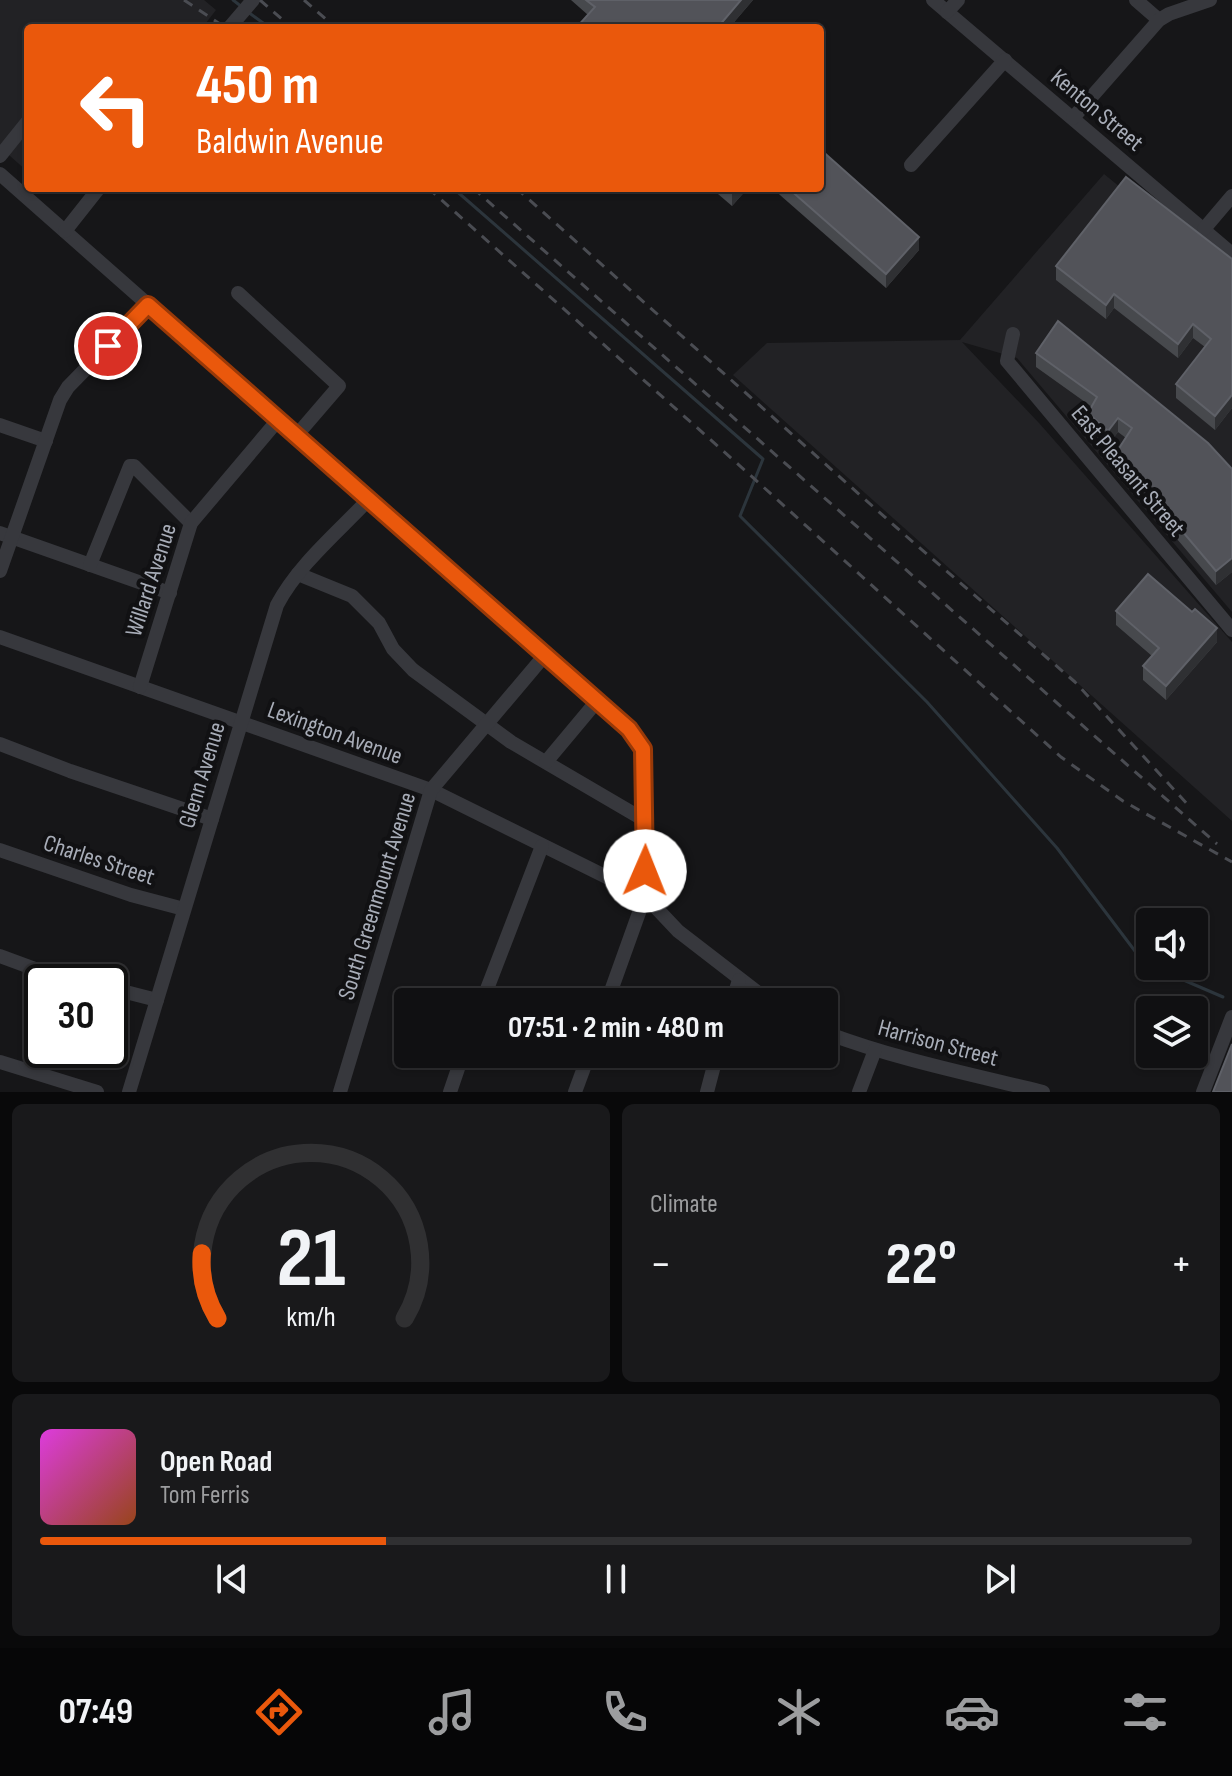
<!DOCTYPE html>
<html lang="en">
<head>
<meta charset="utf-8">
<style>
	:root { --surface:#101012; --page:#19191b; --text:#f1f3f6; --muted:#9c9d9f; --line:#303032; --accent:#ea580c }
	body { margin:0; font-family:"Sofia Sans Condensed",sans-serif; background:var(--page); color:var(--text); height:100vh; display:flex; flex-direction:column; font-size:30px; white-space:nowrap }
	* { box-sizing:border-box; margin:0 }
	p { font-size:26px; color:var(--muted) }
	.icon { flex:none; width:44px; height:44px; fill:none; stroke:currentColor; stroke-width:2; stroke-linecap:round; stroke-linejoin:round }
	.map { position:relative; height:1092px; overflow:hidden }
	.drawer { display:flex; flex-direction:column; gap:12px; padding:12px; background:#09090a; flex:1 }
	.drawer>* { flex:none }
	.banner { position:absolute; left:24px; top:24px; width:800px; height:168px; border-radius:8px; box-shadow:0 2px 6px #0004,0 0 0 2px var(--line); background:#ea580c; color:#fff; overflow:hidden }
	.fabs { position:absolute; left:1136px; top:908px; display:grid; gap:16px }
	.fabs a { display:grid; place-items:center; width:72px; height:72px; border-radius:8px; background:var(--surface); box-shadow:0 2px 6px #0004,0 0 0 2px var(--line); font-size:40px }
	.speed { position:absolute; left:24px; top:964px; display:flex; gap:16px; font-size:40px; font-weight:700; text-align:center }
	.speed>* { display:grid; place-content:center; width:104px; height:104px; border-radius:50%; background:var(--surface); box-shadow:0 2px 6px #0004,0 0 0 2px var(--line); line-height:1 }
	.speed .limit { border:4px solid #111; border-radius:12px; background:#fff; color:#111 }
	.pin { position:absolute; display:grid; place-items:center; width:68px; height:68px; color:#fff; margin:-34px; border:4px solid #fff; border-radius:50%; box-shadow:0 2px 8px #0007 }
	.me { position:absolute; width:88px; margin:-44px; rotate:1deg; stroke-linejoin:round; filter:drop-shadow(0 0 6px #0008) }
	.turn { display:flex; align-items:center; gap:28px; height:168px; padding:0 40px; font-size:36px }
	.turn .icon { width:104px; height:104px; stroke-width:2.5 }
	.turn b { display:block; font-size:56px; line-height:68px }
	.big { font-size:60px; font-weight:700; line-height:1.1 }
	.drawer .card { flex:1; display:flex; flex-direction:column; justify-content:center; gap:12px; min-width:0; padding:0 28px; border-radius:12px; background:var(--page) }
	.drawer .dial { align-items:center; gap:0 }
	.dial svg { height:208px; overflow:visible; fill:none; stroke:var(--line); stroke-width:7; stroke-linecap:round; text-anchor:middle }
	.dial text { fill:var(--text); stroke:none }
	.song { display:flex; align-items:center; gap:24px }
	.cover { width:96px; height:96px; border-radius:12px; background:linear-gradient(135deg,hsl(300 70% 55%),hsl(20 70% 35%)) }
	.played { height:8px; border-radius:4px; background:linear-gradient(90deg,var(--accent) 30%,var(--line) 30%) }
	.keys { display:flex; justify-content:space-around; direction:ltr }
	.heat { display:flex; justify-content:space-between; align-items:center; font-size:44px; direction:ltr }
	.drawer .tiles { flex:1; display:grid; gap:12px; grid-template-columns:1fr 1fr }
	.card:last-child { grid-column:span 2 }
	.trip { position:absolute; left:394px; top:988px; width:444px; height:80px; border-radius:8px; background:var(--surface); box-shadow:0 2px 6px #0004,0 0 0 2px var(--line); font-weight:700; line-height:80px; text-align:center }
	.tab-bar { display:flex; height:128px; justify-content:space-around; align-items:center; background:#060607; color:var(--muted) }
	.tab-bar .icon { width:56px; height:56px }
	.tab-bar .on { color:var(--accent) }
	.tab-bar b { font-size:36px; color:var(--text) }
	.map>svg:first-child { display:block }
</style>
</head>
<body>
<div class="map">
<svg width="1232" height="1092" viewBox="0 0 1232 1092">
	<rect width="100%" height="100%" fill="#161618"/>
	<g fill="#222225">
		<path d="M0,0H204L216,10L202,28H28V172L0,147Z"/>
		<path d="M1104,174L1232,278V612L1017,358L962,342L1039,423L1232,642V821L733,375L767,343L960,340Z"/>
	</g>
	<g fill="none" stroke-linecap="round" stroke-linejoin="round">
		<g stroke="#2c353c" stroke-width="3">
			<path d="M233,0L242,7"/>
			<path d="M248,12L270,28"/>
			<path d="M453,188L763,459L740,516L927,702L1057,848L1144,963L1150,965"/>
			<path d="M1151,966L1223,997"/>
		</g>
		<g stroke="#37383d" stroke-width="14">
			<path d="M933,0L1232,254"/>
			<path d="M1136,0L1159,20"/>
			<path d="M947,12L958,0"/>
			<path d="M229,28L253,0"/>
			<path d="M1073,118L1159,20L1169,14L1210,0"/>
			<path d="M0,156L28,121"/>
			<path d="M911,165L1005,60"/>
			<path d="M0,174L629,729L643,749L645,766V896L607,1002"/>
			<path d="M1204,229L1232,196"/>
			<path d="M65,231L99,188"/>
			<path d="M238,293L339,386L296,436"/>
			<path d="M1013,334L1007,361L1232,630"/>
			<path d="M0,425L46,441"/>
			<path d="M0,533L170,593"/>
			<path d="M90,565L130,466H134L191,523"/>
			<path d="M0,571L60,400L68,387L148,305"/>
			<path d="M298,574L352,596L379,623L393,649L413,670L511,742L646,821"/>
			<path d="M0,637L431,790L645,896L678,931L770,1002"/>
			<path d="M140,687L191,523L278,420"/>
			<path d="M0,744L70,771L212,819"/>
			<path d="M546,762L597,701"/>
			<path d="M0,850L131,895L184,909"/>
			<path d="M0,956L65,980L84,982"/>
			<path d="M110,988L157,1000"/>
			<path d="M482,1002L542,846"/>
			<path d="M732,1002L739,980"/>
			<path d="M824,1032C895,1059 969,1074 1043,1092"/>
			<path d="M0,1062L97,1092"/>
			<path d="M129,1092L277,605C298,565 338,532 368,500"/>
			<path d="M340,1092L431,790L545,655"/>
			<path d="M450,1092L463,1054"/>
			<path d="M575,1092L589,1054"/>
			<path d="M707,1092L717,1054"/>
			<path d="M859,1092L875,1050"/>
			<path d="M1203,1092L1232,1017"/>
		</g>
		<g stroke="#4a4c52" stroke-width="3" stroke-dasharray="10 8" stroke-linecap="butt">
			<path d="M184,0L226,28"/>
			<path d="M260,0L292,28"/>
			<path d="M304,0L336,28"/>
			<path d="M428,188L749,474L1061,757L1123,801L1232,862"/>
			<path d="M473,188L1217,844"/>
			<path d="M516,188L906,536L1075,682L1190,807"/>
		</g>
	</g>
	<g fill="#47494d">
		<path d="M571,0H753L729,28H576L588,15Z"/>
		<path d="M711,188H748L732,206Z"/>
		<path d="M772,188H820L919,250L886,288Z"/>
		<path d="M1232,259V408L1215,430L1176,398V384L1205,347L1193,338L1178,358L1114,308L1106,319L1056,280V266Z"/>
		<path d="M1036,353L1232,469V572L1216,585L1116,467V453L1126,438L1118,432L1108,445L1088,427V413L1092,407L1036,367Z"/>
		<path d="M1116,611L1217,642L1166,700L1143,680V666L1152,656L1116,625Z"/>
	</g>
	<g fill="#2f3033">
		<path d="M741,0H753L729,28H718Z"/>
		<path d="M735,188H748L732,206V192Z"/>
		<path d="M919,237V250L886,288V274Z"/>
		<path d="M1114,294V308L1106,319V305Z"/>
		<path d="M1193,324V338L1178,358V344Z"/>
		<path d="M1232,395V408L1215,430V416Z"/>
		<path d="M1118,418V432L1108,445V431Z"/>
		<path d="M1232,558V572L1216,585V571Z"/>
		<path d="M1217,628V642L1166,700V686Z"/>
	</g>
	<g fill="#525359" stroke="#5f6168" stroke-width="2">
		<path d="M586,0H741L718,27L719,28H576L595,7Z"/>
		<path d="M820,149L919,237L886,274L788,188H820Z"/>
		<path d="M1126,177L1232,259V395L1215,416L1176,384L1211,339L1193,324L1178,344L1114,294L1106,305L1056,266Z"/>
		<path d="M1058,321L1208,443L1232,469V558L1216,571L1116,453L1132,428L1118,418L1108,431L1088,413L1097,397L1036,353Z"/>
		<path d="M1148,574L1192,612L1195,609L1217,628L1166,686L1143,666L1159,648L1116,611Z"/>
		<path d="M1232,1044V1092H1213Z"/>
	</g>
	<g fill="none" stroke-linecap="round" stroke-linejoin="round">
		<defs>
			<path id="route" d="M108,346L148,305L629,729L643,749L645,871"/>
		</defs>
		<use href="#route" stroke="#983908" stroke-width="20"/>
		<use href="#route" stroke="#ea580c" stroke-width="14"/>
	</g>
	<g text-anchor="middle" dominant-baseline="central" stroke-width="8" stroke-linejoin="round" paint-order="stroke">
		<g font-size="24" fill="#a8adb8" stroke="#111113">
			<text transform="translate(1097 110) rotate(40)">Kenton Street</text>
			<text transform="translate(1128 471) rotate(50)">East Pleasant Street</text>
			<text transform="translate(151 580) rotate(-72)">Willard Avenue</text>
			<text transform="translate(335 733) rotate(20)">Lexington Avenue</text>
			<text transform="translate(202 775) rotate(-73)">Glenn Avenue</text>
			<text transform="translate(99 860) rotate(18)">Charles Street</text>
			<text transform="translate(377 896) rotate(-73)">South Greenmount Avenue</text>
			<text transform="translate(938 1043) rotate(15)">Harrison Street</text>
		</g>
	</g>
</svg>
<div class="fabs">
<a><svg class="icon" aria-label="sound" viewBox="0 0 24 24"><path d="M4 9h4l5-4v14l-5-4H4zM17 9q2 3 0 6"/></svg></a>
<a><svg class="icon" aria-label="layers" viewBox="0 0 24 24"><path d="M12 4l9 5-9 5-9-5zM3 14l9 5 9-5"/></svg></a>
</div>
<div class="speed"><div class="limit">30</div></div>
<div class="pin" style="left:108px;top:346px;background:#d93025"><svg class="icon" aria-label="arrive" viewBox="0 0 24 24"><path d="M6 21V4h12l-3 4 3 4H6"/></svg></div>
<svg class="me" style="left:645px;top:871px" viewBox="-20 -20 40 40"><circle r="19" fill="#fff"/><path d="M0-13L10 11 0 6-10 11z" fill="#ea580c"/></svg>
<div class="trip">07:51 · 2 min · 480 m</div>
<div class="banner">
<div class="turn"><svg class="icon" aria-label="left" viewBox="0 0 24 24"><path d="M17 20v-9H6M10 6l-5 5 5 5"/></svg><div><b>450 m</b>Baldwin Avenue</div></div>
</div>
</div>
<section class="drawer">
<div class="tiles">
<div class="card dial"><svg viewBox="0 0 100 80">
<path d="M14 69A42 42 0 1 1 86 69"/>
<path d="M14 69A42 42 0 0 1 8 44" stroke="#ea580c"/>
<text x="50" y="56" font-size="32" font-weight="700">21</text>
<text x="50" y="72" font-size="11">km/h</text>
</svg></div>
<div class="card"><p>Climate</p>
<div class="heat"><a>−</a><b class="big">22°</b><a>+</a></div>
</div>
<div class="card">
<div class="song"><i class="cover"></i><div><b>Open Road</b><p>Tom Ferris</p></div></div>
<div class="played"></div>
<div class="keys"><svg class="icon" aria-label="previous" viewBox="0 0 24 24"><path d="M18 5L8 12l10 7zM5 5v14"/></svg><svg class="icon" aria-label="pause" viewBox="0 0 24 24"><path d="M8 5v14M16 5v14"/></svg><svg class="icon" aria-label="next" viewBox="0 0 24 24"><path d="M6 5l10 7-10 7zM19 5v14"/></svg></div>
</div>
</div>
</section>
<nav class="tab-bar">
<b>07:49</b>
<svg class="icon on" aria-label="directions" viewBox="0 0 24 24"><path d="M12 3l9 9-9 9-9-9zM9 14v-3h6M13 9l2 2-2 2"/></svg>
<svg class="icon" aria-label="music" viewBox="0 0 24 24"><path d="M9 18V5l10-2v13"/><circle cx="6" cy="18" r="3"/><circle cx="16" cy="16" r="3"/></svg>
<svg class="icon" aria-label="phone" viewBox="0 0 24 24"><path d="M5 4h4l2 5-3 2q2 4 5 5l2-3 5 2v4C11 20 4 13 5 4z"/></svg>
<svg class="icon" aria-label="climate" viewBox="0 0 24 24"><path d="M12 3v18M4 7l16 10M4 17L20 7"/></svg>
<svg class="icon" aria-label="car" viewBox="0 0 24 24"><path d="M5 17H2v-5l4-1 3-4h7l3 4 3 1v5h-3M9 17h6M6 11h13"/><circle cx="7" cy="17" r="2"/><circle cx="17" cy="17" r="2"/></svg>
<svg class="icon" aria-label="filters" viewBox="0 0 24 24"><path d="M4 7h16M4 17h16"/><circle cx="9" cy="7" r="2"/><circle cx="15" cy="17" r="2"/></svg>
</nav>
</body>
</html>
